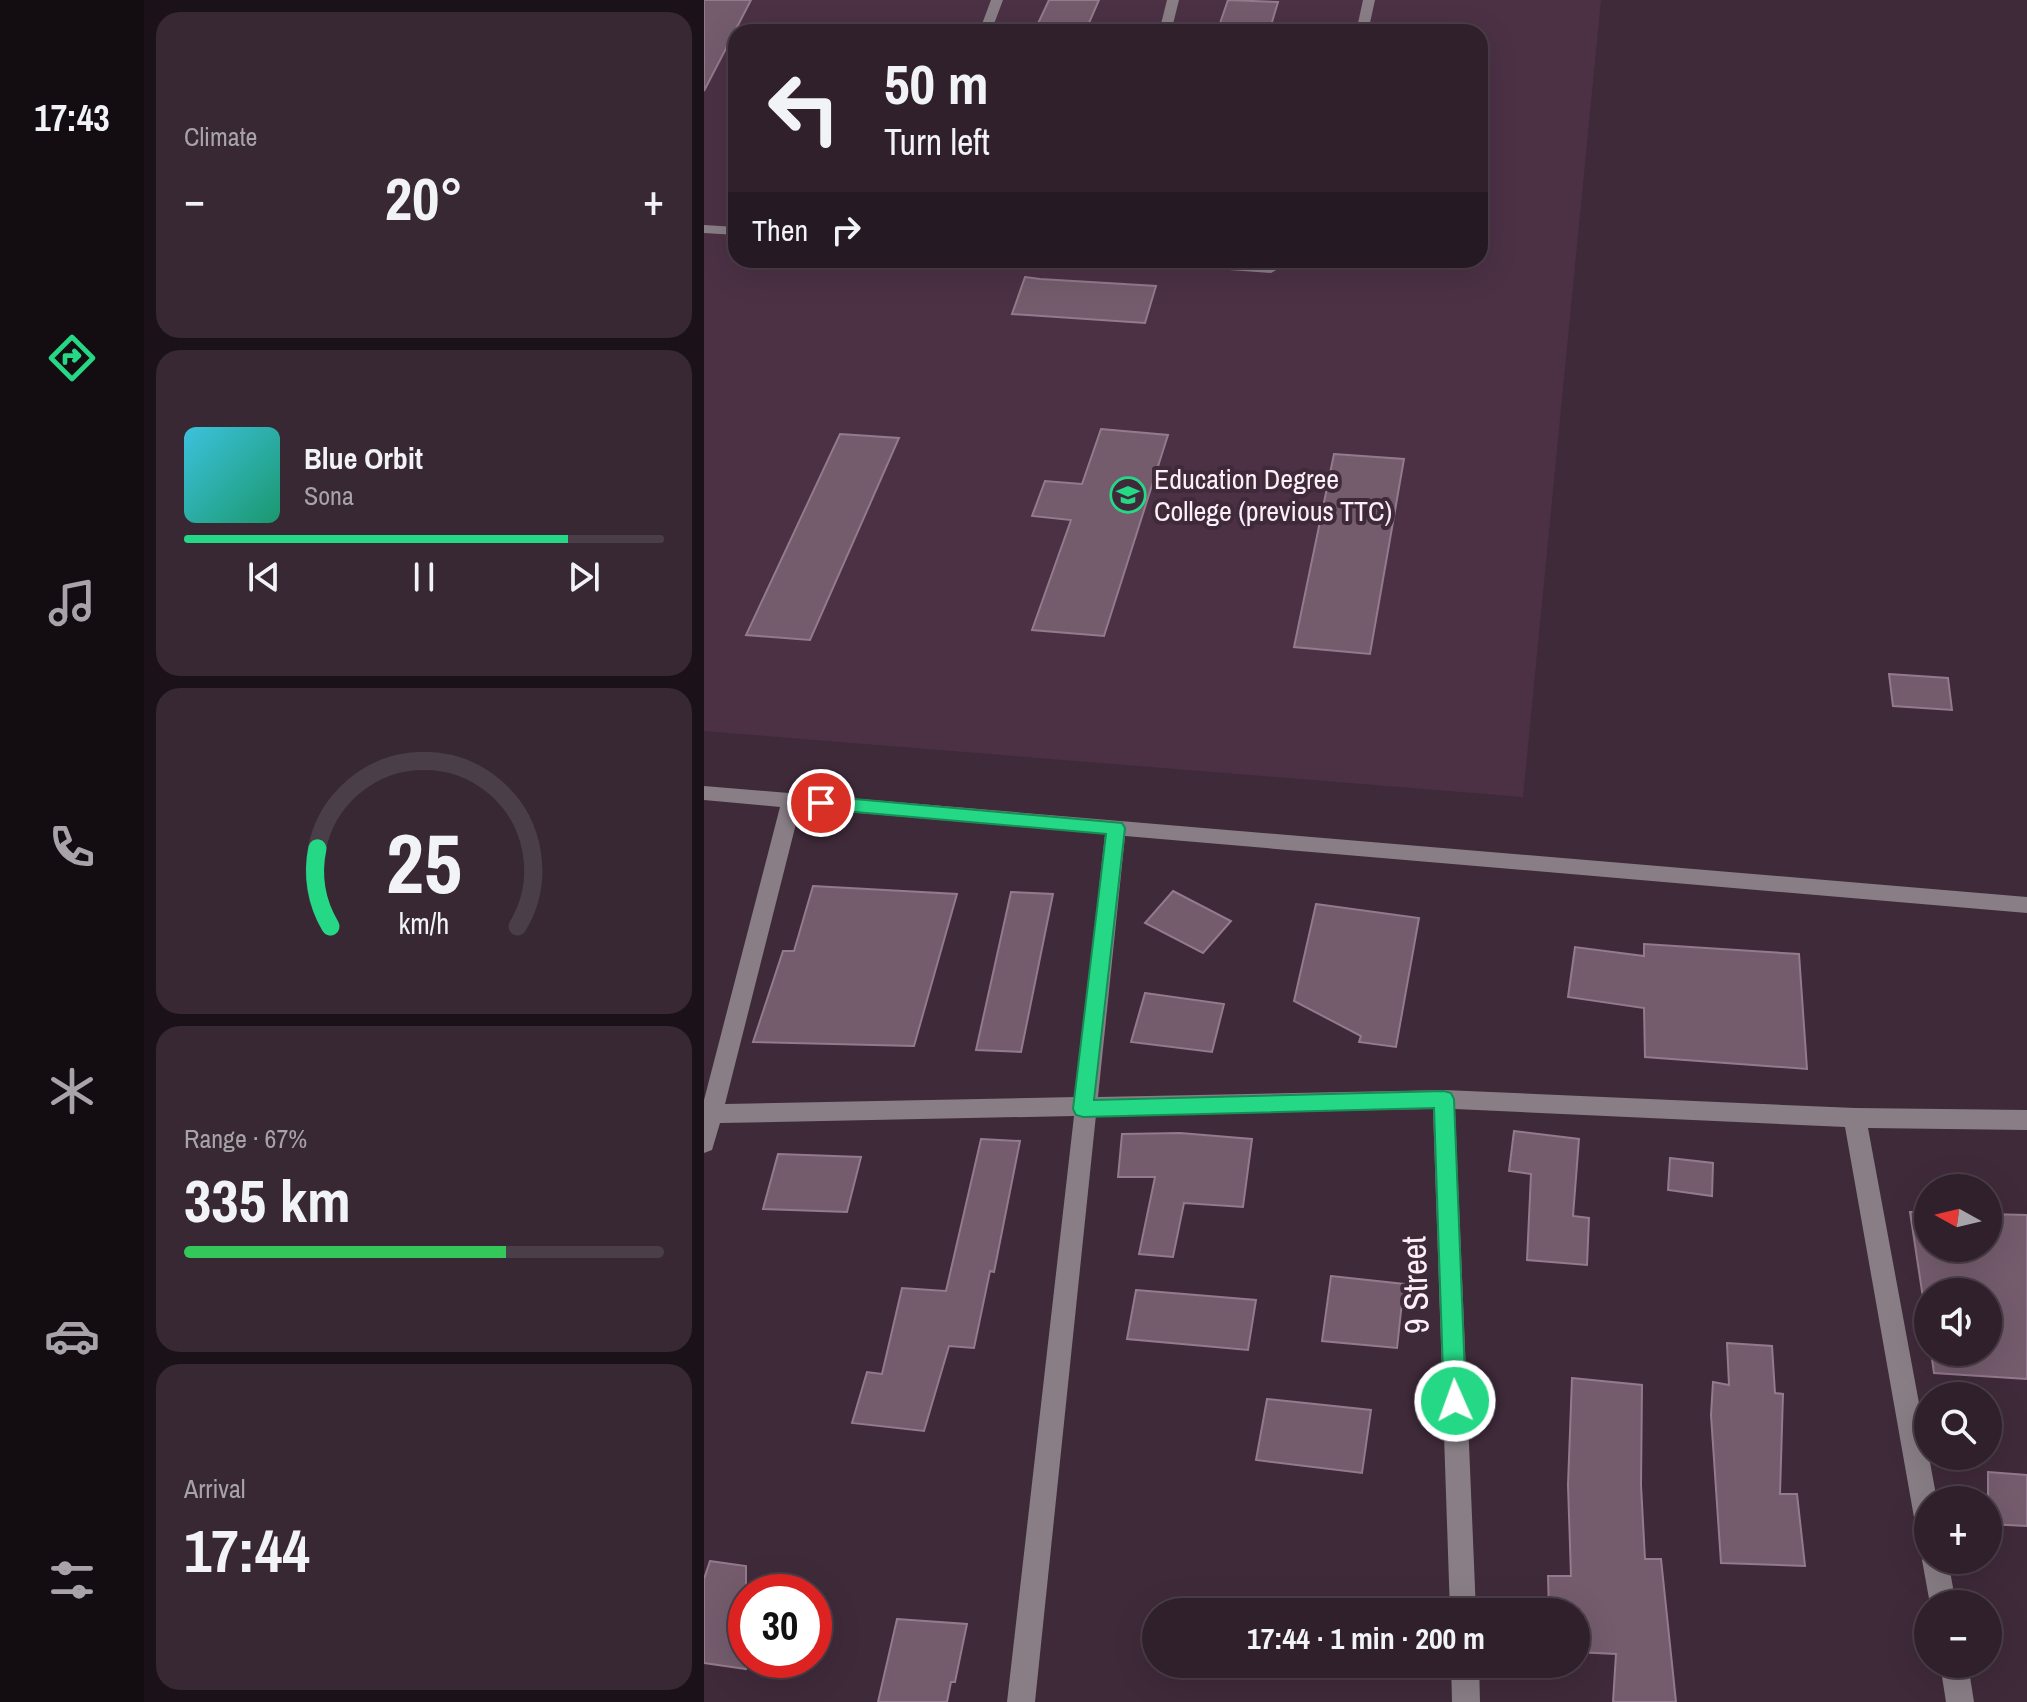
<!DOCTYPE html>
<html lang="en">
<head>
<meta charset="utf-8">
<style>
	:root { --surface:#2f202c; --page:#372834; --text:#f1f3f6; --muted:#a7a3a9; --line:#4a3e48; --accent:#25d886 }
	body { margin:0; font-family:"Archivo Narrow",sans-serif; background:var(--page); color:var(--text); height:100vh; display:flex; flex-direction:column; font-size:30px; white-space:nowrap }
	* { box-sizing:border-box; margin:0 }
	p { font-size:26px; color:var(--muted) }
	.icon { flex:none; width:44px; height:44px; fill:none; stroke:currentColor; stroke-width:2; stroke-linecap:round; stroke-linejoin:round }
	.map { position:relative; flex:1; overflow:hidden }
	.drawer { display:flex; flex-direction:column; gap:12px; padding:12px; background:#1a1218; width:560px }
	.drawer>* { flex:none }
	.top-card { position:absolute; left:24px; top:24px; width:760px; height:244px; border-radius:24px; box-shadow:0 8px 32px #0002,0 0 0 2px var(--line); background:#2f202c; color:var(--text); overflow:hidden }
	.needle { width:52px; rotate:278deg }
	.tools { position:absolute; left:1210px; top:1174px; display:grid; gap:16px }
	.tools a { display:grid; place-items:center; width:88px; height:88px; border-radius:50%; background:var(--surface); box-shadow:0 8px 32px #0002,0 0 0 2px var(--line); font-size:40px }
	.speed { position:absolute; left:24px; top:1574px; display:flex; gap:16px; font-size:40px; font-weight:700; text-align:center }
	.speed>* { display:grid; place-content:center; width:104px; height:104px; border-radius:50%; background:var(--surface); box-shadow:0 8px 32px #0002,0 0 0 2px var(--line); line-height:1 }
	.speed .limit { border:12px solid #d22; background:#fff; color:#111 }
	.pin { position:absolute; display:grid; place-items:center; width:68px; height:68px; color:#fff; margin:-34px; border:4px solid #fff; border-radius:50%; box-shadow:0 2px 8px #0007 }
	.me { position:absolute; width:88px; margin:-44px; rotate:358deg; stroke-linejoin:round; filter:drop-shadow(0 0 6px #0008) }
	.turn { display:flex; align-items:center; gap:28px; height:168px; padding:0 24px; font-size:36px }
	.turn .icon { width:104px; height:104px; stroke-width:2.5 }
	.turn b { display:block; font-size:56px; line-height:68px }
	.then { display:flex; align-items:center; height:76px; padding:0 24px; background:#0003; gap:16px; font-size:30px }
	.big { font-size:60px; font-weight:800; line-height:1.1 }
	.drawer .tile { flex:1; display:flex; flex-direction:column; justify-content:center; gap:12px; min-width:0; padding:0 28px; border-radius:24px; background:var(--page) }
	.drawer .dial { align-items:center; gap:0 }
	.dial svg { height:208px; overflow:visible; fill:none; stroke:var(--line); stroke-width:7; stroke-linecap:round; text-anchor:middle }
	.dial text { fill:var(--text); stroke:none }
	.song { display:flex; align-items:center; gap:24px }
	.cover { width:96px; height:96px; border-radius:12px; background:linear-gradient(135deg,hsl(190 70% 55%),hsl(160 70% 35%)) }
	.played { height:8px; border-radius:4px; background:linear-gradient(90deg,var(--accent) 80%,var(--line) 80%) }
	.keys { display:flex; justify-content:space-around; direction:ltr }
	.heat { display:flex; justify-content:space-between; align-items:center; font-size:44px; direction:ltr }
	.charge { height:12px; border-radius:6px; background:linear-gradient(90deg,#34c759 67%,var(--line) 0) }
	.trip { position:absolute; left:438px; top:1598px; width:448px; height:80px; border-radius:40px; background:var(--surface); box-shadow:0 8px 32px #0002,0 0 0 2px var(--line); font-weight:800; line-height:80px; text-align:center }
	main { display:flex; flex:1; min-height:0 }
	.dock { display:flex; flex-direction:column; width:144px; justify-content:space-around; align-items:center; background:#130d12; color:var(--muted) }
	.dock .icon { width:56px; height:56px }
	.dock .current { color:var(--accent) }
	.dock b { font-size:36px; color:var(--text) }
	.map>svg:first-child { display:block }
</style>
</head>
<body>
<main>
<nav class="dock">
<b>17:43</b>
<svg class="icon current" aria-label="directions" viewBox="0 0 24 24"><path d="M12 3l9 9-9 9-9-9zM9 14v-3h6M13 9l2 2-2 2"/></svg>
<svg class="icon" aria-label="music" viewBox="0 0 24 24"><path d="M9 18V5l10-2v13"/><circle cx="6" cy="18" r="3"/><circle cx="16" cy="16" r="3"/></svg>
<svg class="icon" aria-label="phone" viewBox="0 0 24 24"><path d="M5 4h4l2 5-3 2q2 4 5 5l2-3 5 2v4C11 20 4 13 5 4z"/></svg>
<svg class="icon" aria-label="climate" viewBox="0 0 24 24"><path d="M12 3v18M4 7l16 10M4 17L20 7"/></svg>
<svg class="icon" aria-label="car" viewBox="0 0 24 24"><path d="M5 17H2v-5l4-1 3-4h7l3 4 3 1v5h-3M9 17h6M6 11h13"/><circle cx="7" cy="17" r="2"/><circle cx="17" cy="17" r="2"/></svg>
<svg class="icon" aria-label="filters" viewBox="0 0 24 24"><path d="M4 7h16M4 17h16"/><circle cx="9" cy="7" r="2"/><circle cx="15" cy="17" r="2"/></svg>
</nav>
<section class="drawer">
<div class="tile"><p>Climate</p>
<div class="heat"><a>−</a><b class="big">20°</b><a>+</a></div>
</div>
<div class="tile">
<div class="song"><i class="cover"></i><div><b>Blue Orbit</b><p>Sona</p></div></div>
<div class="played"></div>
<div class="keys"><svg class="icon" aria-label="previous" viewBox="0 0 24 24"><path d="M18 5L8 12l10 7zM5 5v14"/></svg><svg class="icon" aria-label="pause" viewBox="0 0 24 24"><path d="M8 5v14M16 5v14"/></svg><svg class="icon" aria-label="next" viewBox="0 0 24 24"><path d="M6 5l10 7-10 7zM19 5v14"/></svg></div>
</div>
<div class="tile dial"><svg viewBox="0 0 100 80">
<path d="M14 69A42 42 0 1 1 86 69"/>
<path d="M14 69A42 42 0 0 1 9 39" stroke="#25d886"/>
<text x="50" y="56" font-size="32" font-weight="700">25</text>
<text x="50" y="72" font-size="11">km/h</text>
</svg></div>
<div class="tile"><p>Range · 67%</p><b class="big">335 km</b><div class="charge"></div></div>
<div class="tile"><p>Arrival</p><b class="big">17:44</b></div>
</section>
<div class="map">
<svg width="1323" height="1702" viewBox="0 0 1323 1702">
	<rect width="100%" height="100%" fill="#3f2a3a"/>
	<path fill="#4c3145" fill-rule="evenodd" d="M0,0H897L819,797L0,731ZM32,32H776V260H32Z"/>
	<g fill="#745c6d" stroke="#937a8c" stroke-width="2">
		<path d="M0,0H47L0,91Z"/>
		<path d="M345,0H395L381,32H330Z"/>
		<path d="M524,0L574,2L565,32H513Z"/>
		<path d="M321,277L336,279L452,286L441,323L308,314Z"/>
		<path d="M397,429L464,435L400,636L328,630L367,520L328,516L341,481L378,484Z"/>
		<path d="M136,434L195,438L106,640L42,635Z"/>
		<path d="M630,454L700,459L666,654L590,647Z"/>
		<path d="M1185,674L1244,678L1248,710L1189,706Z"/>
		<path d="M109,886L253,894L210,1046L49,1042L79,951H90Z"/>
		<path d="M469,891L527,921L499,953L441,923Z"/>
		<path d="M307,892L349,894L317,1052L272,1050Z"/>
		<path d="M612,904L715,918L692,1047L655,1042L657,1036L590,1001Z"/>
		<path d="M940,944L1095,954L1103,1069L941,1057L940,1008L864,997L871,947L940,956Z"/>
		<path d="M441,993L520,1004L508,1052L427,1042Z"/>
		<path d="M810,1131L875,1139L869,1216L885,1218L883,1265L823,1260L827,1174L805,1171Z"/>
		<path d="M476,1133L548,1139L539,1207L480,1203L469,1257L435,1254L451,1177H414L418,1134Z"/>
		<path d="M277,1139L316,1141L290,1272L286,1271L270,1348L245,1346L220,1431L148,1423L163,1372L178,1374L198,1288L242,1291Z"/>
		<path d="M74,1154L157,1157L143,1212L59,1209Z"/>
		<path d="M966,1158L1009,1163L1008,1196L964,1190Z"/>
		<path d="M1206,1212H1224V1248H1284V1214L1323,1215V1379L1230,1373L1227,1352H1284V1292H1224V1331Z"/>
		<path d="M627,1276L700,1284L693,1348L618,1341Z"/>
		<path d="M432,1290L552,1300L544,1350L423,1339Z"/>
		<path d="M1023,1343L1068,1346L1071,1393L1079,1394L1076,1494H1093L1101,1566L1017,1563L1007,1415L1009,1382L1025,1385Z"/>
		<path d="M868,1378L938,1385L937,1485L941,1559H957L972,1702H909L912,1654L872,1652V1612H845L844,1576H867L864,1485Z"/>
		<path d="M563,1399L667,1410L658,1473L552,1460Z"/>
		<path d="M1284,1472L1323,1475V1526L1284,1524Z"/>
		<path d="M6,1561L42,1566V1669L0,1663V1579Z"/>
		<path d="M193,1619L263,1624L251,1682H247L243,1702H174Z"/>
	</g>
	<g fill="none" stroke-linecap="round" stroke-linejoin="round">
		<g fill="#897e86" fill-rule="evenodd">
			<path d="M287,0H299L287,32H275Z"/>
			<path d="M463,0H475L467,32H455Z"/>
			<path d="M659,0H671L664,32H652Z"/>
			<path d="M0,225L32,227V235L0,233Z"/>
			<path d="M434,260L567,265L574,269L567,273L441,264Z"/>
			<path d="M0,786L1323,897V913L421,836L394,1097L740,1090L1151,1108L1323,1110V1130L1164,1128L1233,1500H1224V1536L1215,1532L1211,1523L1141,1127L751,1109L772,1612H746L729,1109L392,1115L331,1702H303L370,1116L16,1123L8,1150L0,1153V1100L76,807L0,800ZM96,808L401,834L372,1097L21,1104Z"/>
			<path d="M1224,1550V1560H1244L1252,1604H1226L1218,1560Z"/>
			<path d="M747,1664H775L776,1702H748Z"/>
			<path d="M1236,1664H1264L1270,1702H1242Z"/>
		</g>
	</g>
	<path fill="#25d886" stroke="#188c57" stroke-width="2" d="M117,796L418,823L421,828L390,1100L740,1091L747,1093L750,1099L762,1401L759,1409L751,1412L743,1409L740,1401L730,1108L379,1117L372,1115L369,1109L402,834L117,809L108,803Z"/>
	<defs>
		<symbol id="university-ring" viewBox="-11 -11 22 22"><circle r="9.5" fill="#3f2a3a" stroke="#25d886" stroke-width="1.5"/><path d="M0-5L7-2L0 1L-7-2ZM-4 1L0 2.5L4 1V4Q0 6-4 4Z" fill="#25d886"/></symbol>
	</defs>
	<g fill-rule="evenodd">
		<use href="#university-ring" x="404" y="475" width="40" height="40"/>
	</g>
	<g text-anchor="middle" dominant-baseline="central" stroke-width="8" stroke-linejoin="round" paint-order="stroke">
		<g font-size="28" fill="#fdeff8" stroke="#3f2a3a" text-anchor="start">
			<text x="450" y="479">Education Degree<tspan x="450" dy="32">College (previous TTC)</tspan></text>
		</g>
		<g font-size="34" fill="#fdeff8" stroke="#3f2a3a">
			<text transform="translate(711 1285) rotate(-92)">9 Street</text>
		</g>
	</g>
</svg>
<div class="tools">
<a><svg class="needle" viewBox="-14 -14 28 28"><path d="M0-13l5 13h-10z" fill="#e53935"/><path d="M0 13l5-13h-10z" fill="#a7a3a9"/></svg></a>
<a><svg class="icon" aria-label="sound" viewBox="0 0 24 24"><path d="M4 9h4l5-4v14l-5-4H4zM17 9q2 3 0 6"/></svg></a>
<a><svg class="icon" aria-label="search" viewBox="0 0 24 24"><circle cx="10" cy="10" r="6"/><path d="M15 15l6 6"/></svg></a>
<a>+</a>
<a>−</a>
</div>
<div class="speed"><div class="limit">30</div></div>
<div class="pin" style="left:117px;top:803px;background:#d93025"><svg class="icon" aria-label="arrive" viewBox="0 0 24 24"><path d="M6 21V4h12l-3 4 3 4H6"/></svg></div>
<svg class="me" style="left:751px;top:1401px" viewBox="-20 -20 40 40"><circle r="17" fill="#25d886" stroke="#fff" stroke-width="3"/><path d="M0-11L8 9 0 5-8 9z" fill="#fff"/></svg>
<div class="trip">17:44 · 1 min · 200 m</div>
<div class="top-card">
<div class="turn"><svg class="icon" aria-label="left" viewBox="0 0 24 24"><path d="M17 20v-9H6M10 6l-5 5 5 5"/></svg><div><b>50 m</b>Turn left</div></div>
<div class="then">Then<svg class="icon" aria-label="right" viewBox="0 0 24 24"><path d="M7 20v-9h11M14 6l5 5-5 5"/></svg></div>
</div>
</div>
</main>
</body>
</html>
